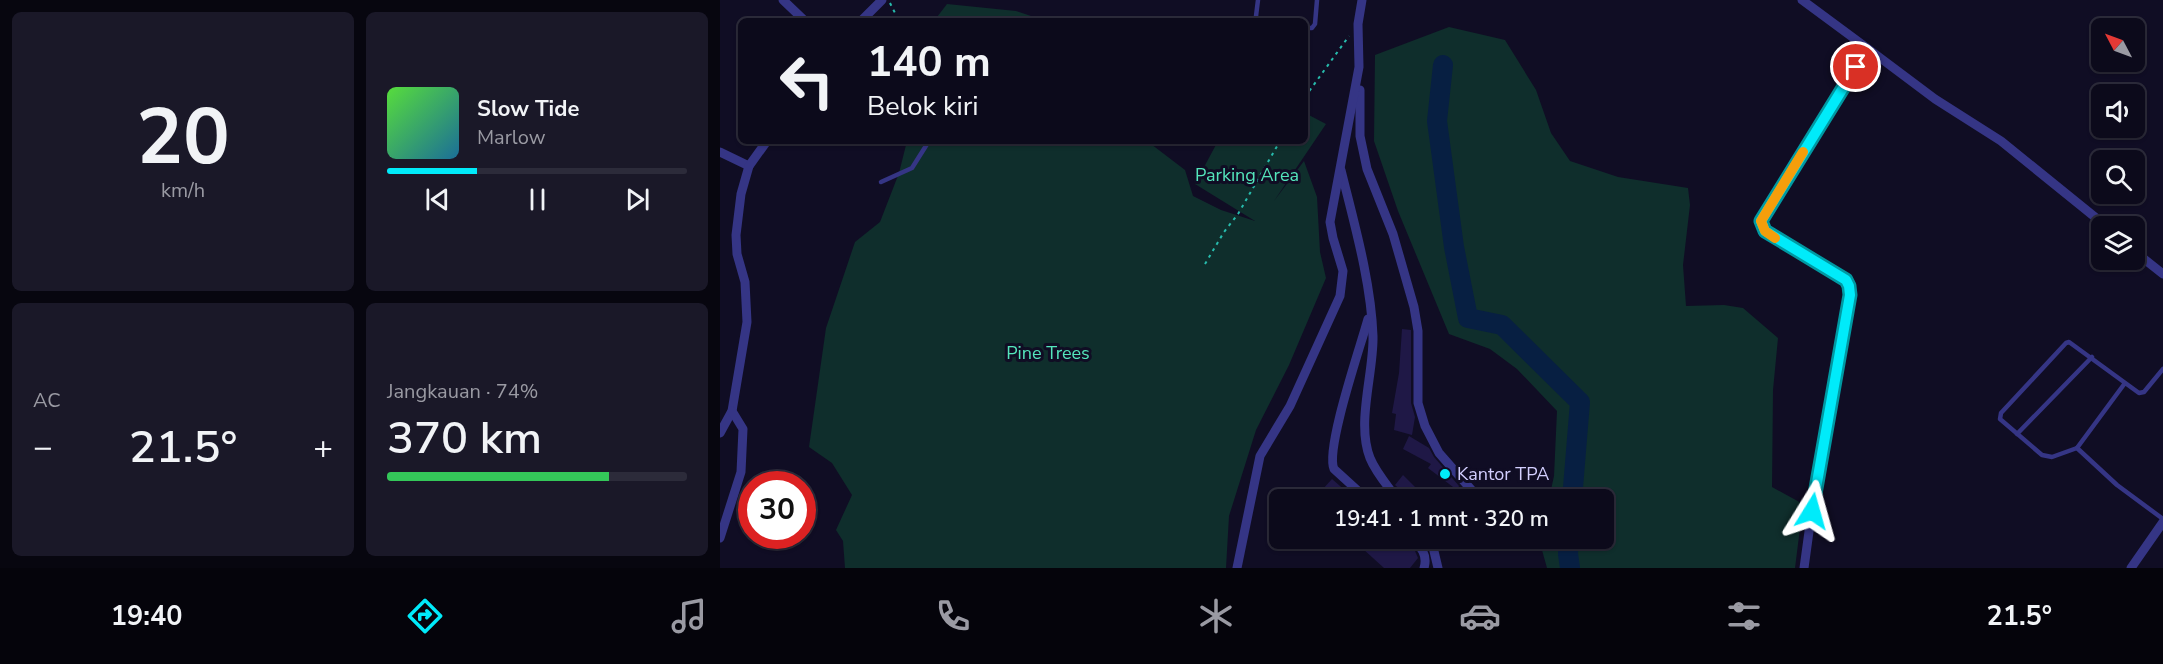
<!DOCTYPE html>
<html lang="id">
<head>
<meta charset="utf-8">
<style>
	:root { --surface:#0c0a1b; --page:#1a1828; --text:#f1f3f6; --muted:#9a9aa3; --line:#2c2b3a; --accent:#00ebfa }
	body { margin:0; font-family:"Nunito Sans",sans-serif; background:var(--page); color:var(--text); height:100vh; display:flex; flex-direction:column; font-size:22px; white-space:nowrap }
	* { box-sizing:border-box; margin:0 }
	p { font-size:20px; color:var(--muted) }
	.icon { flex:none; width:33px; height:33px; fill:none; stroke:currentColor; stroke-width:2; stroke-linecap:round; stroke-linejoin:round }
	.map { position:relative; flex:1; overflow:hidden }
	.sheet { display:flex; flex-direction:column; gap:12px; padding:12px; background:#07060f; width:720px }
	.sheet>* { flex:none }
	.top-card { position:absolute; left:18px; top:18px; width:570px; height:126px; border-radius:9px; box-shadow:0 2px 4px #0004,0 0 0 2px var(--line); background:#0c0a1b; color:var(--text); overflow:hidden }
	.needle { width:39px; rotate:311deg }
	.fabs { position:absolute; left:1371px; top:18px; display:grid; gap:12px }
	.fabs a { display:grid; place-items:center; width:54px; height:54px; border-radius:9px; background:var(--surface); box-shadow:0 2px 4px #0004,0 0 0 2px var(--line); font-size:30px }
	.speed { position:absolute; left:18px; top:471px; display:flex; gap:12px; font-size:30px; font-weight:700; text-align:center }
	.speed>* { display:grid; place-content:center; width:78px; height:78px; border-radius:50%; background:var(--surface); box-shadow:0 2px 4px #0004,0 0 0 2px var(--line); line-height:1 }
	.speed .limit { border:9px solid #d22; background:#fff; color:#111 }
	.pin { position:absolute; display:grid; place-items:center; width:51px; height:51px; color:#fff; margin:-26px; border:3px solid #fff; border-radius:50%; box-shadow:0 2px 6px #0007 }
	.me { position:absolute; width:66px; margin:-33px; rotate:8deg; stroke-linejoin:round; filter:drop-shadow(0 0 4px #0008) }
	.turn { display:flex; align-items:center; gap:21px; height:126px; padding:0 30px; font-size:27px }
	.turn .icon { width:78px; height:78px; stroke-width:2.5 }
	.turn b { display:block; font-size:42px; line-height:51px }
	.big { font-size:45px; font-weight:600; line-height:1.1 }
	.sheet .widget { flex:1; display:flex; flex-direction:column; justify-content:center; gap:9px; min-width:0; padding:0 21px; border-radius:9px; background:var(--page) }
	.sheet .dial { align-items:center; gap:0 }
	.dial b { font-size:78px; line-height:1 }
	.song { display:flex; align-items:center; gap:18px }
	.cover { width:72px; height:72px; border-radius:9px; background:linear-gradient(135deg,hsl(110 70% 55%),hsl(200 70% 35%)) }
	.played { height:6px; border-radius:3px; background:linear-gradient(90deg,var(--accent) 30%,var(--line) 30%) }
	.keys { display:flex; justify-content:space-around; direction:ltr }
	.heat { display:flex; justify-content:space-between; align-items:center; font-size:33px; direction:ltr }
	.charge { height:9px; border-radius:4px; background:linear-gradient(90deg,#34c759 74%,var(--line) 0) }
	.sheet .tiles { flex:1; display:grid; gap:12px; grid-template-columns:repeat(2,1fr) }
	.trip { position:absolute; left:549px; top:489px; width:345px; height:60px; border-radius:9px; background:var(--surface); box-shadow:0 2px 4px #0004,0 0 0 2px var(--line); font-weight:600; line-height:60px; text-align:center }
	.dock { display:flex; height:96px; justify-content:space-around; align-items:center; background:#05040b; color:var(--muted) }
	.dock .icon { width:42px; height:42px }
	.dock .selected { color:var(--accent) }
	.dock b { font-size:27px; color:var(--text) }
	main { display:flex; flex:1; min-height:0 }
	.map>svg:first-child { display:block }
</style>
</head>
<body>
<main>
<section class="sheet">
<div class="tiles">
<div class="widget dial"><b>20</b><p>km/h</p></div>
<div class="widget">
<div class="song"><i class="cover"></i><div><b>Slow Tide</b><p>Marlow</p></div></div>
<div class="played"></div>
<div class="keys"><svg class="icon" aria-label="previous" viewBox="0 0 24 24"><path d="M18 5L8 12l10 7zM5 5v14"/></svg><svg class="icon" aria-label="pause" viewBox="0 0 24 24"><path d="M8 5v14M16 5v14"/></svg><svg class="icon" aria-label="next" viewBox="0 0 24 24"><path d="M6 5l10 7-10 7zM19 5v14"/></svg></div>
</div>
<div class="widget"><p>AC</p>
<div class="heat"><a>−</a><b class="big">21.5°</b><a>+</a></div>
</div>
<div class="widget"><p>Jangkauan · 74%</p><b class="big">370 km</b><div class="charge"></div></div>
</div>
</section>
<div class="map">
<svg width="1443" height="568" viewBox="0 0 1443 568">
	<rect width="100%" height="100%" fill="#100d24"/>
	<g fill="#0f2e2c">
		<path d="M227,4L296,11L317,18L318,21H214Z"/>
		<path d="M729,27L785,40L816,90L831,133L850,161L898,177L968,188L970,205L963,265L966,306L1004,305L1023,308L1058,338L1053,390L1052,487L1083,504L1075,568H827L820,543L821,539L884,538V500L829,499L834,476L837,411L797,369L770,349L729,334L678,211L654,141L655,55Z"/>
		<path d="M585,113L606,124L554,201L584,161L597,197L600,252L606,278L569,365L536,430L509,516L506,568H125L123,541L116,530L132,495L112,463L89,447L106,328L135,242L160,222L179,173L187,141H427L465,170L473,196L501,210L535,221L475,184L498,141H585Z"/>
	</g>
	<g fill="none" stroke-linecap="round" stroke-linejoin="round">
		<g stroke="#071f42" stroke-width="20">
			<path d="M723,65L717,121L734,247L748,318L782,325L860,402L852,500"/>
			<path d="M849,538L848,554L850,568"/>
		</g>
	</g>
	<g fill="#1f1846">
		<path d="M682,329L691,330V403L695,417L692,435L674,430L676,414L672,413L679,373Z"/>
		<path d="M689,436L709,448L714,457L739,486L737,490L708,468L711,464L683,449Z"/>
		<path d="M683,475L697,489L690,499L675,485Z"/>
		<path d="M612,479L636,500H593Z"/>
		<path d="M631,538H680L695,551L698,558L690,568H664Z"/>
	</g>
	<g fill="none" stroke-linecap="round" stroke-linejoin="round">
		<g stroke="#27bbac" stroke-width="2" stroke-dasharray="3 4.5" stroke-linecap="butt">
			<path d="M170,3L179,21"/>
			<path d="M585,97L629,36"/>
			<path d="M485,264L504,232L518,214L560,141"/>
		</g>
		<g stroke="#353585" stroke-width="4.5">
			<path d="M538,0L536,16L538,20L546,21"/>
			<path d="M585,28H592L595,24L597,0"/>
			<path d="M161,182L192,168L209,141"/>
			<path d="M1405,383L1357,448L1332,457L1322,455L1280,419L1281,413L1346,343L1349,342L1419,393L1424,392L1443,369"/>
			<path d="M1297,434L1372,357"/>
			<path d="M1357,448L1397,485L1443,519"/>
		</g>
		<g stroke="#353585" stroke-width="9">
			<path d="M63,0L85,21"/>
			<path d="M1082,0L1147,48L1041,221L1045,231L1126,280L1129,286V295L1097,473L1084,568"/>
			<path d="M141,21L162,0"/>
			<path d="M1147,48L1215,99L1281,141L1386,226"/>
			<path d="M640,90V136L647,169L673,234L694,307L698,331V403L705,426L719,453L756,495"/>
			<path d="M0,152L29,166"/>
			<path d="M621,170C634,223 651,281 653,336C654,372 636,423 650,458C656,473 668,486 678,500"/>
			<path d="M1414,251L1443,274"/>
			<path d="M0,433L12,411L27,322L25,282L17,254L16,235L21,194L29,166L47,141"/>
			<path d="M648,500L614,469C605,449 641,345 648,319"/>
			<path d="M0,538L21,472L23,429L12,411"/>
			<path d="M692,538C701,547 708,555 704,568"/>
			<path d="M707,538L713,547L718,568"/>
			<path d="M517,568L540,456L570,406L620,296L623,271L613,238L610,222L639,67L638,24L642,0"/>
			<path d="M1411,568L1443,522"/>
		</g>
	</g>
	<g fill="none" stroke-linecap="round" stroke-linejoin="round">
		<defs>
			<path id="route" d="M1092,511L1130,295L1129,286L1126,280L1045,231L1041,221L1136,67"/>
		</defs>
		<use href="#route" stroke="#0099a2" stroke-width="15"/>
		<use href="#route" stroke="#00ebfa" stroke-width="10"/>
		<path stroke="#f59e0b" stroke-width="10" d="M1055,238L1045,231L1041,221L1083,152"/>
	</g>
	<circle fill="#00ebfa" stroke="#100d24" stroke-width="2" cx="725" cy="474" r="6"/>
	<g text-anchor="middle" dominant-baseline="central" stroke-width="6" stroke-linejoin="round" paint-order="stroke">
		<g font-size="18" fill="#54e6bc" stroke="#100d24">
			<text x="527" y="175">Parking Area</text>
			<text x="328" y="353">Pine Trees</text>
		</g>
		<g font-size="18" fill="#d3cfff" stroke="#100d24" text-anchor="start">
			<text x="737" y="474">Kantor TPA</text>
		</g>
	</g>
</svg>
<div class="fabs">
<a><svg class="needle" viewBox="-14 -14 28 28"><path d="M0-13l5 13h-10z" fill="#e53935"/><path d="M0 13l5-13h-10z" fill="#9a9aa3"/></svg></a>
<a><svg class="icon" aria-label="sound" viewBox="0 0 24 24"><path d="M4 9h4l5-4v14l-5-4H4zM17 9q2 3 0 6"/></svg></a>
<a><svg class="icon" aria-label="search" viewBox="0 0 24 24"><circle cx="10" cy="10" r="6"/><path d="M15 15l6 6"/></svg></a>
<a><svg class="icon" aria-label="layers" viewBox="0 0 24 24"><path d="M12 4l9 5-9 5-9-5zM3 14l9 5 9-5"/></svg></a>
</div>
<div class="speed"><div class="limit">30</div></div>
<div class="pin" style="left:1136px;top:67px;background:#d93025"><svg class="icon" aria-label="arrive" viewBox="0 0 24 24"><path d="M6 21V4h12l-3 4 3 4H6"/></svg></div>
<svg class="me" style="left:1092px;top:511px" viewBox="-20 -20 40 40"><path d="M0-17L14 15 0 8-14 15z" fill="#00ebfa" stroke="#fff" stroke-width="4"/></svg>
<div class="trip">19:41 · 1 mnt · 320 m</div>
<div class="top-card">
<div class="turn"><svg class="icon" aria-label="left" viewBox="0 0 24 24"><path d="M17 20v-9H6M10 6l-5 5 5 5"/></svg><div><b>140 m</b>Belok kiri</div></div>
</div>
</div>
</main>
<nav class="dock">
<b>19:40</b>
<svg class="icon selected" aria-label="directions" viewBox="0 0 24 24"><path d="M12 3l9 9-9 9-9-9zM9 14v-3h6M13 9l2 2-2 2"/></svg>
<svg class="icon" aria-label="music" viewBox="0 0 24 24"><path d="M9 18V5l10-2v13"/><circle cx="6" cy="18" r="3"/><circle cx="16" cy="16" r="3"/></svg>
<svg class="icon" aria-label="phone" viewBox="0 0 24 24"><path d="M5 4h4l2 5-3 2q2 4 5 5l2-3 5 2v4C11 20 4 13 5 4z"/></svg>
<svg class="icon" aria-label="climate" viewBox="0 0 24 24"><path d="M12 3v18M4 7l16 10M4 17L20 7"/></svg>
<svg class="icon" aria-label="car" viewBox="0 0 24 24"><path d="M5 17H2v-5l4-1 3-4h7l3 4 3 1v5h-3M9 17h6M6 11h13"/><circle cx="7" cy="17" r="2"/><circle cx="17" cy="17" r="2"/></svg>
<svg class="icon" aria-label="filters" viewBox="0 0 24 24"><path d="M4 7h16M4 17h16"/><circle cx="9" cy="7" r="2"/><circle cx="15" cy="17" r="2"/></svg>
<b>21.5°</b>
</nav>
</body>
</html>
